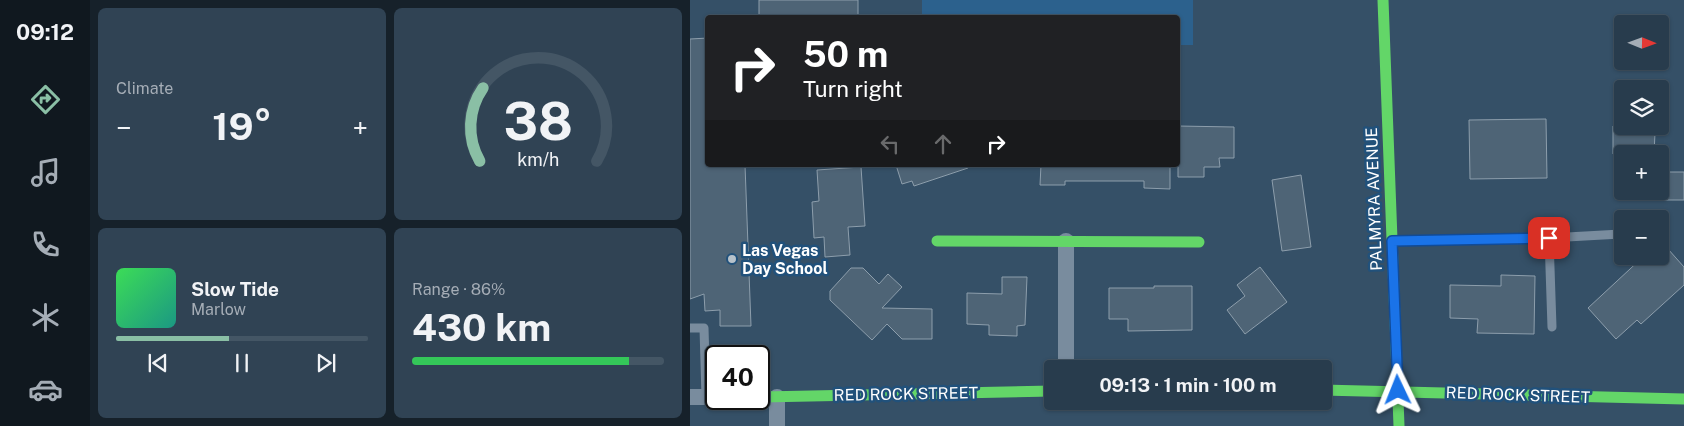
<!DOCTYPE html>
<html lang="en">
<head>
<meta charset="utf-8">
<style>
	:root { --surface:#283c4d; --page:#304354; --text:#f1f3f6; --muted:#a5adb6; --line:#445665; --accent:#8abfa5 }
	body { margin:0; font-family:"Public Sans",sans-serif; background:var(--page); color:var(--text); height:100vh; display:flex; flex-direction:column; font-size:19px; white-space:nowrap }
	* { box-sizing:border-box; margin:0 }
	p { font-size:16px; color:var(--muted) }
	.icon { flex:none; width:28px; height:28px; fill:none; stroke:currentColor; stroke-width:2; stroke-linecap:round; stroke-linejoin:round }
	.map { position:relative; flex:1; overflow:hidden }
	.details { display:flex; flex-direction:column; gap:8px; padding:8px; background:#16212a; width:600px }
	.details>* { flex:none }
	.hud { position:absolute; left:15px; top:15px; width:475px; height:152px; border-radius:5px; box-shadow:0 1px 4px #0004,0 0 0 1px var(--line); background:#202124; color:#fff; overflow:hidden }
	.needle { width:32px; rotate:91deg }
	.buttons { position:absolute; left:924px; top:15px; display:grid; gap:10px }
	.buttons a { display:grid; place-items:center; width:55px; height:55px; border-radius:5px; background:var(--surface); box-shadow:0 1px 4px #0004,0 0 0 1px var(--line); font-size:25px }
	.speed { position:absolute; left:15px; top:345px; display:flex; gap:10px; font-size:25px; font-weight:700; text-align:center }
	.speed>* { display:grid; place-content:center; width:65px; height:65px; border-radius:50%; background:var(--surface); box-shadow:0 1px 4px #0004,0 0 0 1px var(--line); line-height:1 }
	.speed .limit { border:2px solid #111; border-radius:8px; background:#fff; color:#111 }
	.pin { position:absolute; display:grid; place-items:center; width:42px; height:42px; color:#fff; margin:-21px; border-radius:10px; box-shadow:0 2px 8px #0006 }
	.me { position:absolute; width:55px; margin:-28px; rotate:358deg; stroke-linejoin:round; filter:drop-shadow(0 0 4px #0008) }
	.turn { display:flex; align-items:center; gap:18px; height:105px; padding:0 15px; font-size:22px }
	.turn .icon { width:65px; height:65px; stroke-width:2.5 }
	.turn b { display:block; font-size:35px; line-height:42px }
	.lanes { display:flex; align-items:center; height:48px; padding:0 15px; background:#0003; justify-content:center; gap:25px; direction:ltr }
	.lanes .off { opacity:.35 }
	.big { font-size:38px; font-weight:700; line-height:1.1 }
	.details .tile { flex:1; display:flex; flex-direction:column; justify-content:center; gap:8px; min-width:0; padding:0 18px; border-radius:8px; background:var(--page) }
	.details .dial { align-items:center; gap:0 }
	.dial svg { height:130px; overflow:visible; fill:none; stroke:var(--line); stroke-width:7; stroke-linecap:round; text-anchor:middle }
	.dial text { fill:var(--text); stroke:none }
	.song { display:flex; align-items:center; gap:15px }
	.cover { width:60px; height:60px; border-radius:8px; background:linear-gradient(135deg,hsl(130 70% 55%),hsl(170 70% 35%)) }
	.played { height:5px; border-radius:2px; background:linear-gradient(90deg,var(--accent) 45%,var(--line) 45%) }
	.keys { display:flex; justify-content:space-around; direction:ltr }
	.heat { display:flex; justify-content:space-between; align-items:center; font-size:28px; direction:ltr }
	.charge { height:8px; border-radius:4px; background:linear-gradient(90deg,#34c759 86%,var(--line) 0) }
	.details .tiles { flex:1; display:grid; gap:8px; grid-template-columns:repeat(2,1fr) }
	.trip { position:absolute; left:354px; top:360px; width:288px; height:50px; border-radius:5px; background:var(--surface); box-shadow:0 1px 4px #0004,0 0 0 1px var(--line); font-weight:700; line-height:50px; text-align:center }
	main { display:flex; flex:1; min-height:0 }
	.menu { display:flex; flex-direction:column; width:90px; justify-content:space-around; align-items:center; background:#10181f; color:var(--muted) }
	.menu .icon { width:35px; height:35px }
	.menu .selected { color:var(--accent) }
	.menu b { font-size:22px; color:var(--text) }
	.map>svg:first-child { display:block }
</style>
</head>
<body>
<main>
<nav class="menu">
<b>09:12</b>
<svg class="icon selected" aria-label="directions" viewBox="0 0 24 24"><path d="M12 3l9 9-9 9-9-9zM9 14v-3h6M13 9l2 2-2 2"/></svg>
<svg class="icon" aria-label="music" viewBox="0 0 24 24"><path d="M9 18V5l10-2v13"/><circle cx="6" cy="18" r="3"/><circle cx="16" cy="16" r="3"/></svg>
<svg class="icon" aria-label="phone" viewBox="0 0 24 24"><path d="M5 4h4l2 5-3 2q2 4 5 5l2-3 5 2v4C11 20 4 13 5 4z"/></svg>
<svg class="icon" aria-label="climate" viewBox="0 0 24 24"><path d="M12 3v18M4 7l16 10M4 17L20 7"/></svg>
<svg class="icon" aria-label="car" viewBox="0 0 24 24"><path d="M5 17H2v-5l4-1 3-4h7l3 4 3 1v5h-3M9 17h6M6 11h13"/><circle cx="7" cy="17" r="2"/><circle cx="17" cy="17" r="2"/></svg>
</nav>
<section class="details">
<div class="tiles">
<div class="tile"><p>Climate</p>
<div class="heat"><a>−</a><b class="big">19°</b><a>+</a></div>
</div>
<div class="tile dial"><svg viewBox="0 0 100 80">
<path d="M14 69A42 42 0 1 1 86 69"/>
<path d="M14 69A42 42 0 0 1 16 24" stroke="#8abfa5"/>
<text x="50" y="56" font-size="32" font-weight="700">38</text>
<text x="50" y="72" font-size="11">km/h</text>
</svg></div>
<div class="tile">
<div class="song"><i class="cover"></i><div><b>Slow Tide</b><p>Marlow</p></div></div>
<div class="played"></div>
<div class="keys"><svg class="icon" aria-label="previous" viewBox="0 0 24 24"><path d="M18 5L8 12l10 7zM5 5v14"/></svg><svg class="icon" aria-label="pause" viewBox="0 0 24 24"><path d="M8 5v14M16 5v14"/></svg><svg class="icon" aria-label="next" viewBox="0 0 24 24"><path d="M6 5l10 7-10 7zM19 5v14"/></svg></div>
</div>
<div class="tile"><p>Range · 86%</p><b class="big">430 km</b><div class="charge"></div></div>
</div>
</section>
<div class="map">
<svg width="994" height="426" viewBox="0 0 994 426">
	<rect width="100%" height="100%" fill="#355067"/>
	<path fill="#2c618d" d="M232,0H503V45H488V18L232,17Z"/>
	<g fill="#4e6476" stroke="#8d9eac">
		<rect x="69" y="0" width="99" height="18"/>
		<path d="M18,38V165H55L61,326H30V310L15,311L14,294L0,299V39Z"/>
		<path d="M856,119L857,178L780,179L779,120Z"/>
		<path d="M488,126L544,127V158H529L530,167H514V177H488Z"/>
		<path d="M923,126H941L942,133H965L964,154H923Z"/>
		<path d="M206,165H277L278,168L224,186L222,181L212,184Z"/>
		<path d="M351,165H480V189L454,188V181H375V185H350Z"/>
		<path d="M171,167L175,226L158,227L160,255L135,257L134,237L124,238L122,202L129,201L127,170Z"/>
		<rect x="970" y="172" width="24" height="28"/>
		<path d="M611,175L621,247L592,251L582,180Z"/>
		<path d="M970,240L994,267V285L951,324L947,320L926,339L898,308L954,256H970Z"/>
		<path d="M570,267L597,302L555,334L537,310L555,296L547,285Z"/>
		<path d="M161,268H173L189,284L198,274L212,287L192,308L242,309V339H212L197,324L182,340L140,300V291Z"/>
		<path d="M811,275L845,276L844,334L787,333L788,319L760,318V285L811,286Z"/>
		<path d="M312,277H337L335,325L327,326V336L299,335V325L277,324V293L312,294Z"/>
		<path d="M464,286H502V330L438,331V319H419V288H464Z"/>
	</g>
	<g fill="none" stroke-linecap="round" stroke-linejoin="round">
		<g stroke="#798c9e" stroke-width="9">
			<path d="M859,238L862,327"/>
			<path d="M703,241L859,238L931,234"/>
			<path d="M0,328H14L16,397"/>
		</g>
		<g stroke="#798c9e" stroke-width="16">
			<path d="M376,369V241"/>
			<path d="M0,397H26"/>
			<path d="M87,397V426"/>
		</g>
		<g stroke="#63d668" stroke-width="11">
			<path d="M693,0L709,426"/>
			<path d="M247,241L509,242"/>
			<path d="M632,390L994,399"/>
			<path d="M69,397L362,391"/>
		</g>
	</g>
	<g fill="none" stroke-linecap="round" stroke-linejoin="round">
		<defs>
			<path id="route" d="M708,390L702,241L859,238"/>
		</defs>
		<use href="#route" stroke="#114b97" stroke-width="12"/>
		<use href="#route" stroke="#1a73e8" stroke-width="9"/>
	</g>
	<circle fill="#b8c2ca" stroke="#21517b" stroke-width="2" cx="42" cy="259" r="5"/>
	<g text-anchor="middle" dominant-baseline="central" stroke-width="5" stroke-linejoin="round" paint-order="stroke">
		<g font-size="16" fill="#fff" stroke="#21517b">
			<text transform="translate(684 199) rotate(-92)">PALMYRA AVENUE</text>
			<text transform="translate(216 394) rotate(-1)">RED ROCK STREET</text>
			<text transform="translate(828 395) rotate(2)">RED ROCK STREET</text>
		</g>
		<g font-size="16" font-weight="bold" fill="#fff" stroke="#21517b" text-anchor="start">
			<text x="52" y="250">Las Vegas<tspan x="52" dy="18">Day School</tspan></text>
		</g>
	</g>
</svg>
<div class="buttons">
<a><svg class="needle" viewBox="-14 -14 28 28"><path d="M0-13l5 13h-10z" fill="#e53935"/><path d="M0 13l5-13h-10z" fill="#a5adb6"/></svg></a>
<a><svg class="icon" aria-label="layers" viewBox="0 0 24 24"><path d="M12 4l9 5-9 5-9-5zM3 14l9 5 9-5"/></svg></a>
<a>+</a>
<a>−</a>
</div>
<div class="speed"><div class="limit">40</div></div>
<div class="pin" style="left:859px;top:238px;background:#d93025"><svg class="icon" aria-label="arrive" viewBox="0 0 24 24"><path d="M6 21V4h12l-3 4 3 4H6"/></svg></div>
<svg class="me" style="left:708px;top:390px" viewBox="-20 -20 40 40"><path d="M0-17L14 15 0 8-14 15z" fill="#1a73e8" stroke="#fff" stroke-width="4"/></svg>
<div class="trip">09:13 · 1 min · 100 m</div>
<div class="hud">
<div class="turn"><svg class="icon" aria-label="right" viewBox="0 0 24 24"><path d="M7 20v-9h11M14 6l5 5-5 5"/></svg><div><b>50 m</b>Turn right</div></div>
<div class="lanes"><svg class="icon off" aria-label="left" viewBox="0 0 24 24"><path d="M17 20v-9H6M10 6l-5 5 5 5"/></svg><svg class="icon off" aria-label="ahead" viewBox="0 0 24 24"><path d="M12 20V5M6 11l6-6 6 6"/></svg><svg class="icon" aria-label="right" viewBox="0 0 24 24"><path d="M7 20v-9h11M14 6l5 5-5 5"/></svg></div>
</div>
</div>
</main>
</body>
</html>
